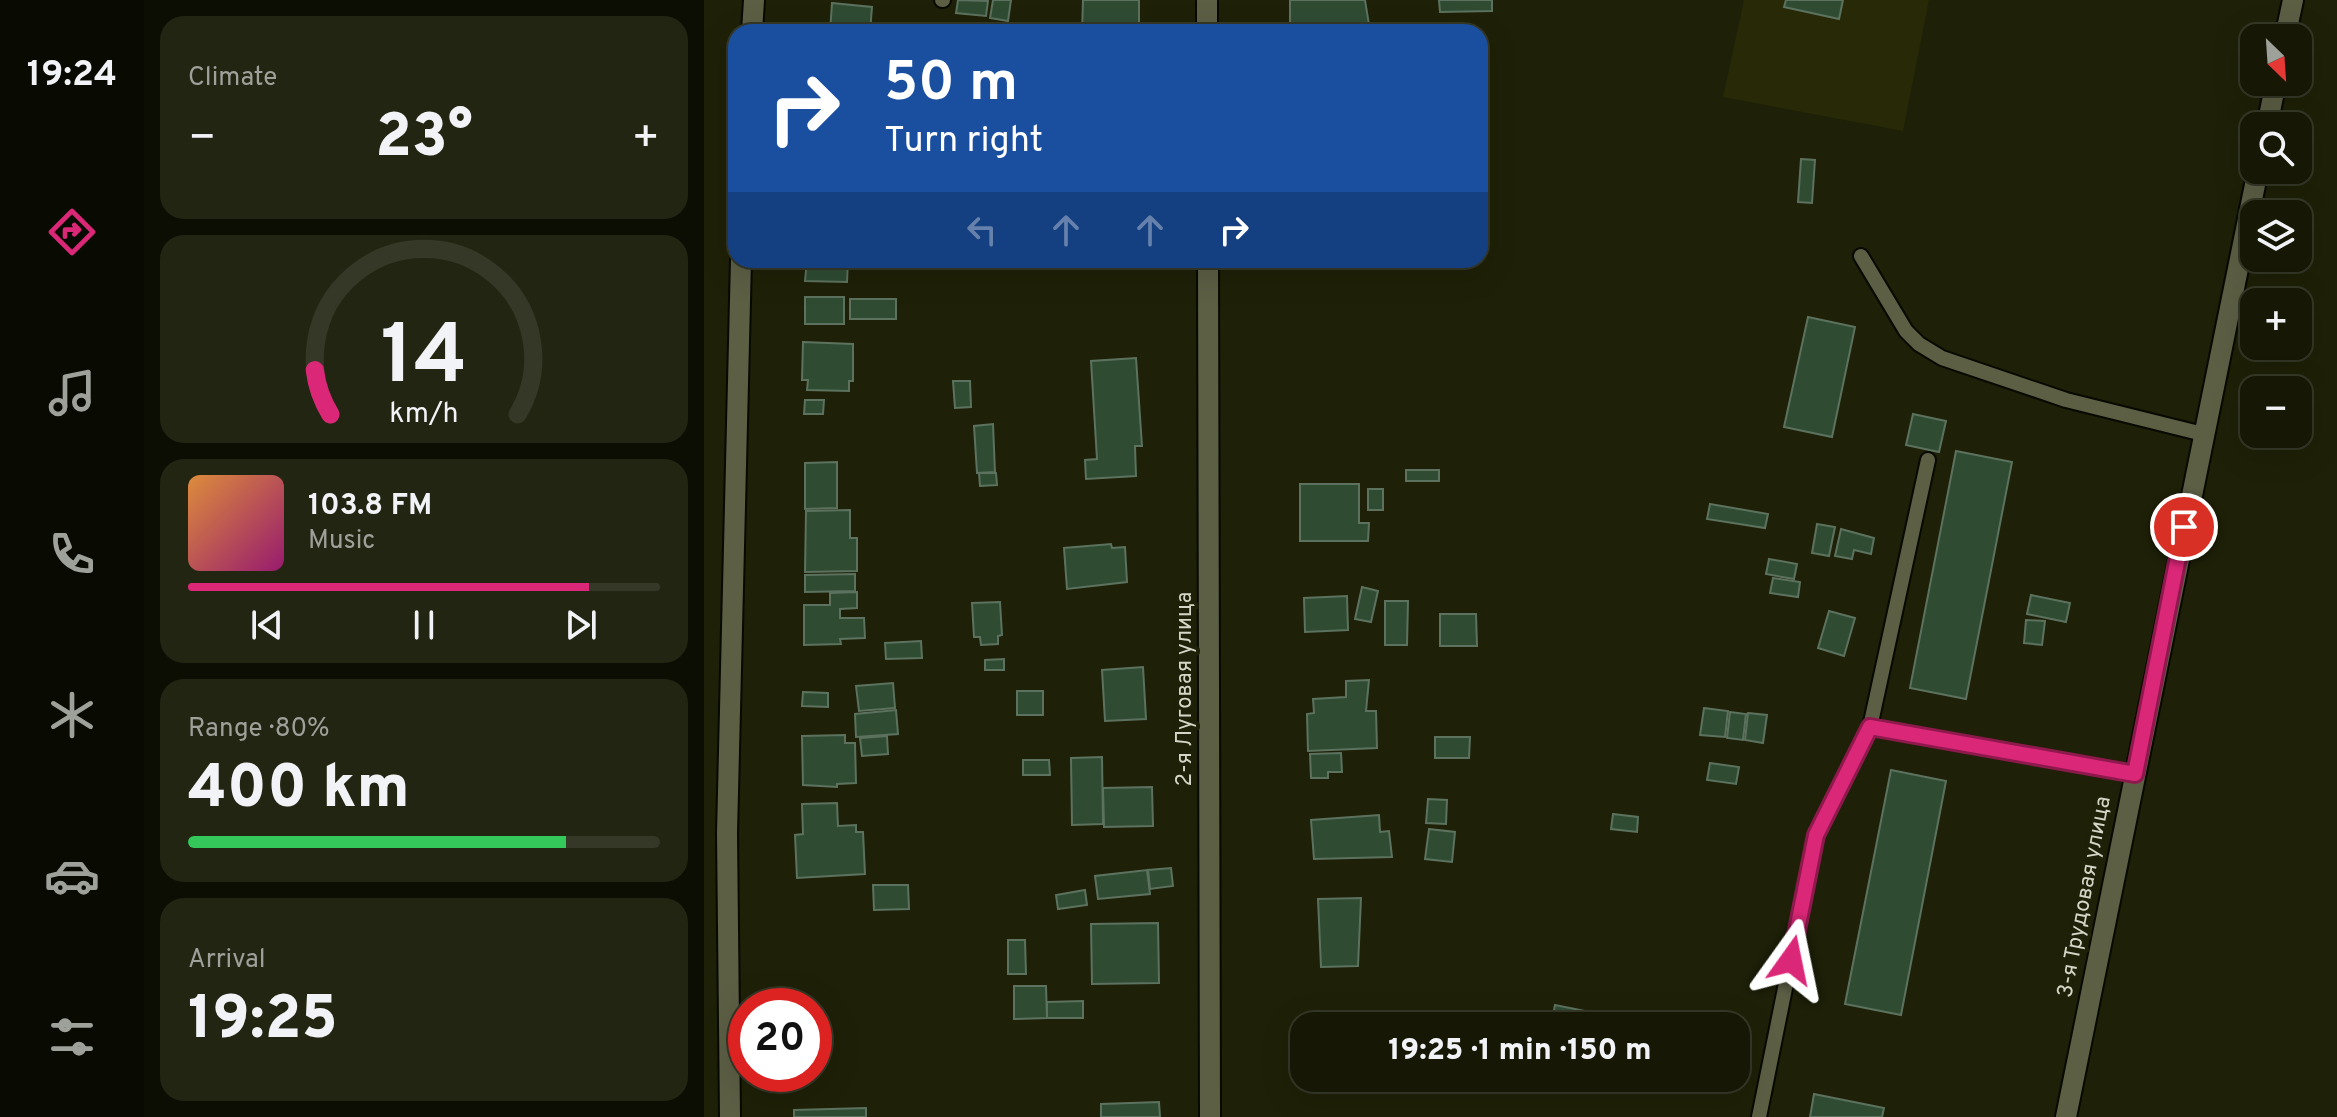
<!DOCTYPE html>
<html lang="en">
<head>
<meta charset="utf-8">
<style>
	:root { --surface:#161805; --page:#232513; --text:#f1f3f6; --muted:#9ea09a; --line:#353727; --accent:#db2777 }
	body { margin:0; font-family:Overpass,sans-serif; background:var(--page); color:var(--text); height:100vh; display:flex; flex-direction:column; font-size:30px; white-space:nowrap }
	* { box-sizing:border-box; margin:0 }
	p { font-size:26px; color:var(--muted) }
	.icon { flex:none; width:44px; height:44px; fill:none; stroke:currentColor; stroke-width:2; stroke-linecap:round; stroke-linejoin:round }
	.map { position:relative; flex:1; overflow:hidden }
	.sheet { display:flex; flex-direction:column; gap:16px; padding:16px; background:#0c0d03; width:560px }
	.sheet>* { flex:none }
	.top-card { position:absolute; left:24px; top:24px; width:760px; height:244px; border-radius:24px; box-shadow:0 8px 32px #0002,0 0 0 2px var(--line); background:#1a4fa0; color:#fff; overflow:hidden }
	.needle { width:52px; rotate:155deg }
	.controls { position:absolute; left:1536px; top:24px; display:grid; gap:16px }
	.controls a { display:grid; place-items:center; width:72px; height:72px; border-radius:16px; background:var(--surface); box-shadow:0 8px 32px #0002,0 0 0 2px var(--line); font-size:40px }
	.speed { position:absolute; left:24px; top:988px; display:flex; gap:16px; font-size:40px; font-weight:700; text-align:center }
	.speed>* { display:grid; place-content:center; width:104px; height:104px; border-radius:50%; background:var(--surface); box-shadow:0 8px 32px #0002,0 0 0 2px var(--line); line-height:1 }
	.speed .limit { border:12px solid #d22; background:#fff; color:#111 }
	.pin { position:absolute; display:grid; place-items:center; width:68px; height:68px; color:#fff; margin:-34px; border:4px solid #fff; border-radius:50%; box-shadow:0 2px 8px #0007 }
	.me { position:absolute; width:88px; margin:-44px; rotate:12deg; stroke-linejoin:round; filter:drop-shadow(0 0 6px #0008) }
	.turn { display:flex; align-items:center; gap:28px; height:168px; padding:0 24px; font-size:36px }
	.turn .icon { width:104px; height:104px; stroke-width:2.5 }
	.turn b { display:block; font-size:56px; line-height:68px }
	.lanes { display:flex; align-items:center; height:76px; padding:0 24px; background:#0003; justify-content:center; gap:40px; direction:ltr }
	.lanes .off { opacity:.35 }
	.big { font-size:60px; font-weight:800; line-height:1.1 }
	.sheet .widget { flex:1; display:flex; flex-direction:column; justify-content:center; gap:12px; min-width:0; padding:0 28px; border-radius:24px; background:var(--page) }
	.sheet .dial { align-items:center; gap:0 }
	.dial svg { height:208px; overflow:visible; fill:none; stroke:var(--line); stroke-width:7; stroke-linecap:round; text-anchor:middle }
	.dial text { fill:var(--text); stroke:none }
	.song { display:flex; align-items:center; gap:24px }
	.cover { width:96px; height:96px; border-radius:12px; background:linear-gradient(135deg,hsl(30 70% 55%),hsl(320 70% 35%)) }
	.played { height:8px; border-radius:4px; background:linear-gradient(90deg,var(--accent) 85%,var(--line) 85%) }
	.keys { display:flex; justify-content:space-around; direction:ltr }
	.heat { display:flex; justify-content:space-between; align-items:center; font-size:44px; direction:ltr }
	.charge { height:12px; border-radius:6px; background:linear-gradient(90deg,#34c759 80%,var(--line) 0) }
	.trip { position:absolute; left:586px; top:1012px; width:460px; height:80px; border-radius:24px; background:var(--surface); box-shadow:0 8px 32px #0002,0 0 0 2px var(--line); font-weight:800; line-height:80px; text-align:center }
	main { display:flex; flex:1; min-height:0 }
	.dock { display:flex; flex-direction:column; width:144px; justify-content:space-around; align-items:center; background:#090a02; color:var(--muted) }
	.dock .icon { width:56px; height:56px }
	.dock .selected { color:var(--accent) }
	.dock b { font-size:36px; color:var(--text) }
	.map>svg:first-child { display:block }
</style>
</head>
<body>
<main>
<nav class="dock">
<b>19:24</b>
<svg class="icon selected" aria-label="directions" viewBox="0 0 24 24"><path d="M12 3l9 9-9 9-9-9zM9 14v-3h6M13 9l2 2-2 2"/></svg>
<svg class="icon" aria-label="music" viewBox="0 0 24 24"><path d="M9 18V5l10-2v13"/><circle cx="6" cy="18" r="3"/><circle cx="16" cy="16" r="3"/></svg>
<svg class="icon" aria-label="phone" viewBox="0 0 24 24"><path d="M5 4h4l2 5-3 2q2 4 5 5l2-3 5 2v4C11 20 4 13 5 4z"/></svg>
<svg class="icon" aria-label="climate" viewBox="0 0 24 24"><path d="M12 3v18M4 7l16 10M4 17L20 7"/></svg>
<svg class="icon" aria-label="car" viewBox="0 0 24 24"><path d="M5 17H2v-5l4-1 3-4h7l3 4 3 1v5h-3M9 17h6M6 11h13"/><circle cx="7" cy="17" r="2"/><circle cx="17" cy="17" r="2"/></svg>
<svg class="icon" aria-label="filters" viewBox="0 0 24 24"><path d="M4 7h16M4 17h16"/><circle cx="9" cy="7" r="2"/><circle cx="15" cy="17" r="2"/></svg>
</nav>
<section class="sheet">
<div class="widget"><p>Climate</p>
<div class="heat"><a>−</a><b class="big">23°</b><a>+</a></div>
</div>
<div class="widget dial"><svg viewBox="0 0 100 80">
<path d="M14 69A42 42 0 1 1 86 69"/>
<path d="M14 69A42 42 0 0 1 8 52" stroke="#db2777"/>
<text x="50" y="56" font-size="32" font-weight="700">14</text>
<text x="50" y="72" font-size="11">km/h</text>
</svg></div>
<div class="widget">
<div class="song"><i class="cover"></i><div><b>103.8 FM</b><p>Music</p></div></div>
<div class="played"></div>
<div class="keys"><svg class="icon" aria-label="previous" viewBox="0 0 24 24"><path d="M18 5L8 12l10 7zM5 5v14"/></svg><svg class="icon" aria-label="pause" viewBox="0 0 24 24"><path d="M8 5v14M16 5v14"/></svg><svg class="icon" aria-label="next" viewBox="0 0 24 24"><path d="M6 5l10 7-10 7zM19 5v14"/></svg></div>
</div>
<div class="widget"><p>Range · 80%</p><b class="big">400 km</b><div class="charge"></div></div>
<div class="widget"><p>Arrival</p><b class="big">19:25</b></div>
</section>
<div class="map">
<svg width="1633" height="1117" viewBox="0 0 1633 1117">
	<rect width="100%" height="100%" fill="#1e2007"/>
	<path fill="#272907" d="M1040,0H1225L1199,131L1019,97Z"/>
	<g fill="#2f4c33" stroke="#5c725e" stroke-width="2">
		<path d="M254,0L284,1L282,16L252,13Z"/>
		<path d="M289,0H307L304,21L286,18Z"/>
		<path d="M379,0H435V32H378Z"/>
		<path d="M586,0H661L666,31H586Z"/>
		<path d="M735,0H788V11L736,12Z"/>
		<path d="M1082,0H1139L1135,19L1080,7Z"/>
		<path d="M128,3L168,7L166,32H126Z"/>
		<path d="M1097,159L1111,160L1108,203L1094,202Z"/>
		<path d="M103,260H144L143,282L101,281Z"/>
		<rect x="101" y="297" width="39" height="27"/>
		<rect x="146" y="299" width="46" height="20"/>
		<path d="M1104,317L1151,327L1128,437L1080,427Z"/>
		<path d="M99,342L149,344V381H145V391L103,390L104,380H98Z"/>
		<path d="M432,358L438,446H431L432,476L382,479L381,460L393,459L387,361Z"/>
		<path d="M249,381H266L267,407L251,408Z"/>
		<path d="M101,400H120L119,414H100Z"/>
		<path d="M1209,414L1242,421L1235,452L1202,445Z"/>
		<path d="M289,424L291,472L273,473L270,426Z"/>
		<path d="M1252,451L1308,462L1262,699L1206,688Z"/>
		<path d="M133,462V508L101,509V463Z"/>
		<rect x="702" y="470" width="33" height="11"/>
		<path d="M275,473H292L293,485L276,486Z"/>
		<path d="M596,484H655V523H665L664,541H596Z"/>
		<rect x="664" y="489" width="15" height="21"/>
		<path d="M1006,504L1064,514L1061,528L1003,519Z"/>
		<path d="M146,510V538H153V571L101,572L102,511Z"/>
		<path d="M1113,524L1131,527L1125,556L1108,553Z"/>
		<path d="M1137,529L1170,538L1167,554L1150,550L1148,559L1131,556Z"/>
		<path d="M407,544L408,548L421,547L423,582L363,589L360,548Z"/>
		<path d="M1065,559L1093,564L1090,579L1062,574Z"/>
		<path d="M151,574V591L101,592V575Z"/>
		<path d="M1069,578L1096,582L1094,597L1066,593Z"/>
		<path d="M658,587L674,591L667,622L651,619Z"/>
		<path d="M153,592V608L136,609V618H160L161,638L136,639L137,644L100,645V605H126V593Z"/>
		<path d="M1327,595L1366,603L1362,622L1323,614Z"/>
		<path d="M643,596L644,630L601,632L600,598Z"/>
		<path d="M681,601H704L703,645H681Z"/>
		<path d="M296,602L298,635L294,636V644L277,645L276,637H270L268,603Z"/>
		<path d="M1125,611L1151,618L1140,656L1114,648Z"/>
		<path d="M736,614H772L773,646H736Z"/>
		<path d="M1322,620L1341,621L1338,645L1320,643Z"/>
		<path d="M217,641L218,658L182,659L181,643Z"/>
		<path d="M300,659V670H281V660Z"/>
		<path d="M439,667L442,719L401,721L398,670Z"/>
		<path d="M665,680L662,711H672L673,748L604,751L603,714L610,713L609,699L642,697V681Z"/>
		<path d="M189,683L191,708L155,711L152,686Z"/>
		<rect x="313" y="691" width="26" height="24"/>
		<path d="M99,692L124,693V707L98,706Z"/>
		<path d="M1000,708L1024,711L1021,737L996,735Z"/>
		<path d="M192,710L194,734L152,737L151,714Z"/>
		<path d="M1026,712L1042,714L1039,740L1023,738Z"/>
		<path d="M1044,713L1063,715L1059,743L1041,740Z"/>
		<path d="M141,735V743H151L152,783L133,784V787L99,785L98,736Z"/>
		<path d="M183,736L184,754L158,756L156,738Z"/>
		<path d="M731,737H766L765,758H731Z"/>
		<path d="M637,753L638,772H624V778H607L606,754Z"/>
		<path d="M398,757L399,824L368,825L367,758Z"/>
		<path d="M319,760H345L346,775H319Z"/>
		<path d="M1006,763L1035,767L1032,784L1003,780Z"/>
		<path d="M1187,770L1242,781L1197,1015L1141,1004Z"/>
		<path d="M448,787L449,826L400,827L399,788Z"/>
		<path d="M724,799L743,800L742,824L722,823Z"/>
		<path d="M133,803L134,826L152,825V832H159L161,874L93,878L91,835L99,834L98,804Z"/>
		<path d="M909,814L934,817L933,832L907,829Z"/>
		<path d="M675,815L676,832L685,831L688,857L610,859L607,820Z"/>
		<path d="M725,829L751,832L748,862L721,859Z"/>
		<path d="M467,868L469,886L446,889L444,870Z"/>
		<path d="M443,870L446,894L394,899L391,876Z"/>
		<path d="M169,885H204L205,909L170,910Z"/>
		<path d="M381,890L383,905L354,909L352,895Z"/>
		<path d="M657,898L654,966L617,967L614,899Z"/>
		<path d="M454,923L455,983L388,984L387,924Z"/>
		<path d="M304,940H321L322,974H304Z"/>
		<path d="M310,986H342L343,1018L310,1019Z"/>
		<path d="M379,1001V1018H343V1002Z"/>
		<path d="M851,1005L886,1012L883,1026L848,1020Z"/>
		<path d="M1110,1094L1180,1108L1178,1117H1106Z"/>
		<path d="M455,1102L456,1117H397V1104Z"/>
		<path d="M162,1108V1117H90V1110Z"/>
	</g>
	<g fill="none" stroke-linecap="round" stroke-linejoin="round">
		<defs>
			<g id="lane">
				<path d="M238,0H239"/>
				<path d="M1157,256L1202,331L1215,344L1238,358L1362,400L1499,434"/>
				<path d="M1166,727L1431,774"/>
				<path d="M1055,1117L1112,835L1166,727L1224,460"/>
			</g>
			<g id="street">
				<path d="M503,0V32"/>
				<path d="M504,260L506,1117"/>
			</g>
			<g id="secondary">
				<path d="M48,32L50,0"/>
				<path d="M1581,38L1589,0"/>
				<path d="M1563,126L1572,82"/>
				<path d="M26,1117L23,833L37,260"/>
				<path d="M1362,1117L1554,170"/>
			</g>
		</defs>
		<use href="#lane" stroke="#080900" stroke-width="18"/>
		<use href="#street" stroke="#080900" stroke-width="24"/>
		<use href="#secondary" stroke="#080900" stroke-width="24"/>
		<use href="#lane" stroke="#5c5f44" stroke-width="14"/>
		<use href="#street" stroke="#5c5f44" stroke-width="20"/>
		<use href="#secondary" stroke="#5c5f44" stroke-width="20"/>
	</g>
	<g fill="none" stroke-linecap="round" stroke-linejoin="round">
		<defs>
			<path id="route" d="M1087,960L1112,835L1166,727L1431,774L1480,527"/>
		</defs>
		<use href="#route" stroke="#8e194d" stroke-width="20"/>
		<use href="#route" stroke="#db2777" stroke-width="14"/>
	</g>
	<g text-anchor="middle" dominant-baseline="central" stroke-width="8" stroke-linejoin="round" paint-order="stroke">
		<g font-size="22" fill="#d5d6c7" stroke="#1e2007">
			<text transform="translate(481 689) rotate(-90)">2-я Луговая улица</text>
			<text transform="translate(1381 897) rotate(-79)">3-я Трудовая улица</text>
		</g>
	</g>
</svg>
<div class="controls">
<a><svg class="needle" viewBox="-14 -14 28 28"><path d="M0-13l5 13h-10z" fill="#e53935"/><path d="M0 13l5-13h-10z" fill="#9ea09a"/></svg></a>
<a><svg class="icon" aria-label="search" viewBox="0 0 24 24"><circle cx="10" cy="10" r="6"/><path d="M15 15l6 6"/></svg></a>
<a><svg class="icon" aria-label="layers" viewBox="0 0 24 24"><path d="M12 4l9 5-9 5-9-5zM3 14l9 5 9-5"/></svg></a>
<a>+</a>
<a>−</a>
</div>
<div class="speed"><div class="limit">20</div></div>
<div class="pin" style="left:1480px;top:527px;background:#d93025"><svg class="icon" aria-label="arrive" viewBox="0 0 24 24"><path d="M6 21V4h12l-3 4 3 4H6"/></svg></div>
<svg class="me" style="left:1087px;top:960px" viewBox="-20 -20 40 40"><path d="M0-17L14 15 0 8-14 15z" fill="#db2777" stroke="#fff" stroke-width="4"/></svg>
<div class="trip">19:25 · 1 min · 150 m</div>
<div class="top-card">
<div class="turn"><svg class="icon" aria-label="right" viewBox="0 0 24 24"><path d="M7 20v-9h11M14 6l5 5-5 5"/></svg><div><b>50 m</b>Turn right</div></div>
<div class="lanes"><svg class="icon off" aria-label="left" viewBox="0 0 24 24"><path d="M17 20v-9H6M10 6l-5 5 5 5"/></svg><svg class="icon off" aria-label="ahead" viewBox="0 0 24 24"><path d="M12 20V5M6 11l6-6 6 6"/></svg><svg class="icon off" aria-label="ahead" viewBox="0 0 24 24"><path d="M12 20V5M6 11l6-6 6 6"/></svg><svg class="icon" aria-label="right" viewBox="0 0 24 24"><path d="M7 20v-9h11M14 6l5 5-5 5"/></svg></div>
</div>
</div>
</main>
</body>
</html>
